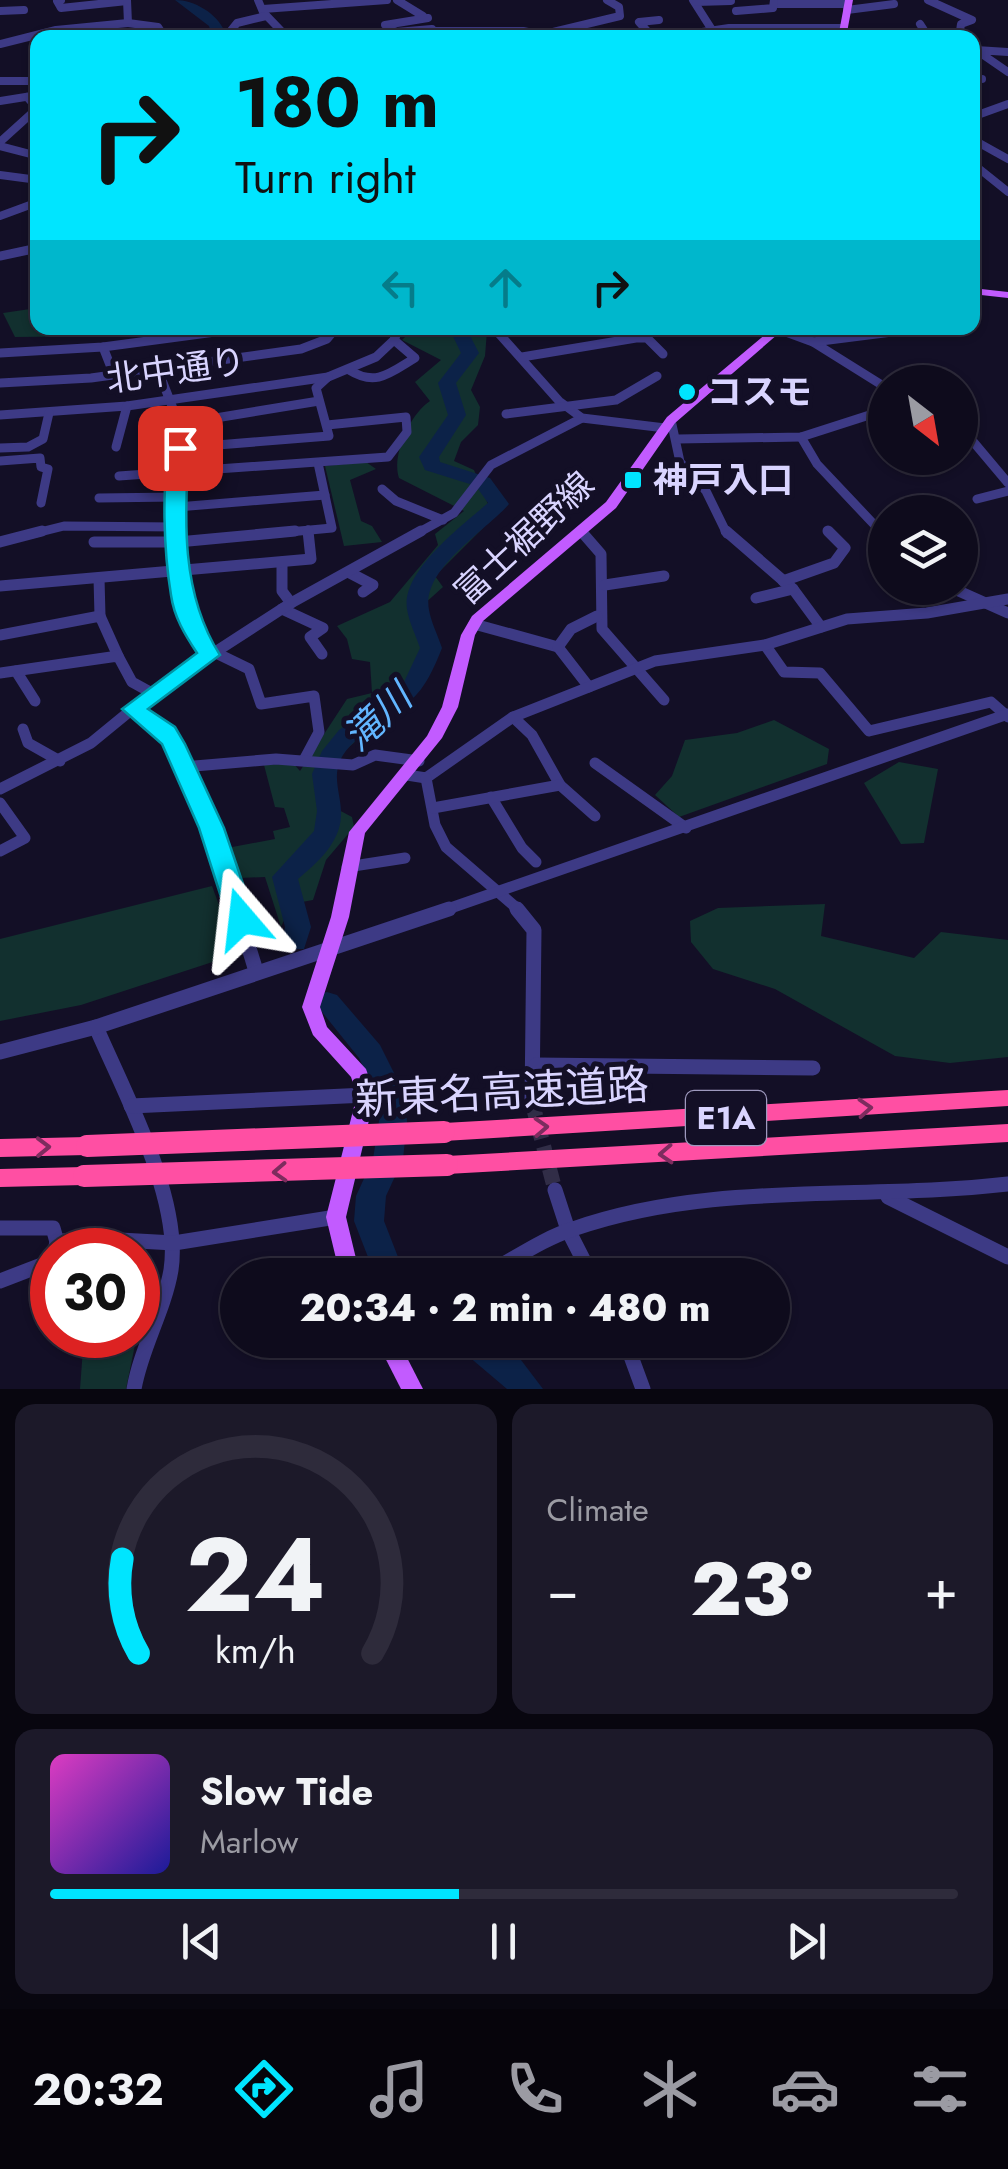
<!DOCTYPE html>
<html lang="en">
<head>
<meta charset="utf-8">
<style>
	:root { --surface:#0e0b1c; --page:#1c1929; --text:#f1f3f6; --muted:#9b9ba3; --line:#2e2b3b; --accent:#00e5ff }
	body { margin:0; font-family:Jost,"Noto Sans JP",sans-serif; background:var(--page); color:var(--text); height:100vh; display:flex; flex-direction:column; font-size:38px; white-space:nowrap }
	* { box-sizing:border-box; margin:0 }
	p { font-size:32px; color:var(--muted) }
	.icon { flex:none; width:55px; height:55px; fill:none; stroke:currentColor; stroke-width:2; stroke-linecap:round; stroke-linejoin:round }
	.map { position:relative; height:1389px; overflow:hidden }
	.panel { display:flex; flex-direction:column; gap:15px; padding:15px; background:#08060f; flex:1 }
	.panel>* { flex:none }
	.banner { position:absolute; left:30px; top:30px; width:950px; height:305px; border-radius:20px; box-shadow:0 2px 8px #0004,0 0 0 2px var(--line); background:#00e5ff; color:#111; overflow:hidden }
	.needle { width:65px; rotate:149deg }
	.buttons { position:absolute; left:868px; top:365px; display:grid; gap:20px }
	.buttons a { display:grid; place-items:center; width:110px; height:110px; border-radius:50%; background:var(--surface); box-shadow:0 2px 8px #0004,0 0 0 2px var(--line); font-size:50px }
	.speed { position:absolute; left:30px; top:1228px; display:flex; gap:20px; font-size:50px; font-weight:700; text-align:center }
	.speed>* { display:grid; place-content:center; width:130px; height:130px; border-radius:50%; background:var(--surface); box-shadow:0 2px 8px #0004,0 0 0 2px var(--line); line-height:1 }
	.speed .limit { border:15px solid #d22; background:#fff; color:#111 }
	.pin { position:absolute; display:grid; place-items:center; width:85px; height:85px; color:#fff; margin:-42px; border-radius:20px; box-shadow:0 5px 15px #0006 }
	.me { position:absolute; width:110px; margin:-55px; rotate:343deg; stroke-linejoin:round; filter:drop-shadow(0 0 8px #0008) }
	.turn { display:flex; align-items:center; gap:35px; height:210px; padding:0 40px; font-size:45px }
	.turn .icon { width:130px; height:130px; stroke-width:2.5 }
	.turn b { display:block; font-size:70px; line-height:85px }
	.lanes { display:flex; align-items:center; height:95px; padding:0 40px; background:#0003; justify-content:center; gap:50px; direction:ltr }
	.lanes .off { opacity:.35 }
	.big { font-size:75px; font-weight:800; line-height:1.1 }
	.panel .tile { flex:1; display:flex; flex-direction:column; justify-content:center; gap:15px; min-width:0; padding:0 35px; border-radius:20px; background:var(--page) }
	.panel .dial { align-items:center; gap:0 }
	.dial svg { height:260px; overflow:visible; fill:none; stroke:var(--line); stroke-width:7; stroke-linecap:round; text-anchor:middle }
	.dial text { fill:var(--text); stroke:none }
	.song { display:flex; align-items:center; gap:30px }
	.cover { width:120px; height:120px; border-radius:15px; background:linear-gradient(135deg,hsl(310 70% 55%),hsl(240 70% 35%)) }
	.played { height:10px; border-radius:5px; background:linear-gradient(90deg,var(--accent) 45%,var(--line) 45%) }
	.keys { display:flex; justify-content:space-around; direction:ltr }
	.heat { display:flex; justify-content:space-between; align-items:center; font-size:55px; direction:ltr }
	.panel .tiles { flex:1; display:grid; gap:15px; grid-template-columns:1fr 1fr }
	.tile:last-child { grid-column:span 2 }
	.trip { position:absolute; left:220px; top:1258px; width:570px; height:100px; border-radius:50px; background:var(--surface); box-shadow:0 2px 8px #0004,0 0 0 2px var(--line); font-weight:800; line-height:100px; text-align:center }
	.tab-bar { display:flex; height:160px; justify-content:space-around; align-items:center; background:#06040b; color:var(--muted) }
	.tab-bar .icon { width:70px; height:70px }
	.tab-bar .active { color:var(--accent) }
	.tab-bar b { font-size:45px; color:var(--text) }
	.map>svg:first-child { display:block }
</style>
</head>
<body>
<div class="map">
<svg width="1008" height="1389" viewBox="0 0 1008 1389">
	<rect width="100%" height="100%" fill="#130f26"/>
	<g fill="#12302f">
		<path d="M37,308L38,328H158L112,336L15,337L3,313Z"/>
		<path d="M469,328L487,331L485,356L471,390L480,407L478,425L461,442L454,461L474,470L490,509L483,528L435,576L443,587L412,615C448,686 372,721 329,766L335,808L352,817L354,827L326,860L313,900L291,904L281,927L265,877L240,878L227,848L275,839L273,831L290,827L284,808L275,807L264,765L293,763L300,771L347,699L372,693L370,662L352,659L347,639L337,626L390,602L438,545L435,534L464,511L399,478C391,455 411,413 430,401L415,382L441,360L402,340L409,333Z"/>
		<path d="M366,462L376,469L350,480L361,521L372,526L382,542L344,546L325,466Z"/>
		<path d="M774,720L829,749L827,764L679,817L655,795L672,776L685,740L737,733Z"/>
		<path d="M899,762L938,769L924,843L901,844L864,783Z"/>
		<path d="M212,886L237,954L81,1005L0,1021V939Z"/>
		<path d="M825,904L821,936L914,958L941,932L1008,940V1057L950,1063L895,1056L775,989L713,969L691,942L690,921L718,908Z"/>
		<path d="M84,1335H137L126,1389H80Z"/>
	</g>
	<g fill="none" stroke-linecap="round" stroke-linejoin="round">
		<g fill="#0c2248" fill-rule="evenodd">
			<path d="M175,0C194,0 217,13 225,32L220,38H207L211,32L209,26Z"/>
			<path d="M449,328H466L479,353L456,383L466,415L439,457L440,462L490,478L509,504C486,531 421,569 429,610C431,622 438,636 442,648C434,668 426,687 410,701C389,721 360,730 343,755C330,776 342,794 341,816C340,843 317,863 298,879L311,927L304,949H286L282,943L285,927L272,877L314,831L317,811L312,774L322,751L339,730L404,682L420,648C416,636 409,622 407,609C401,571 463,525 488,503L476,486L425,470L419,457L448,415L438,383L461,353Z"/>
			<path d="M327,992L337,995L380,1045L404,1093L407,1121L403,1159L386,1196L384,1221L405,1275H375L354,1221L356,1196L373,1159L379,1121L376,1093L359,1058L314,1002L317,995Z"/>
			<path d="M456,1340H496L518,1356L543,1389H507L461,1350Z"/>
		</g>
		<path stroke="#312d47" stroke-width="15" stroke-dasharray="15 8" stroke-linecap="butt" d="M532,1102L555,1190"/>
		<g stroke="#3d3a85" stroke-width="8">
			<path d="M61,0L57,1L61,8L127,1"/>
			<path d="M127,0L128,23L158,27L165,38"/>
			<path d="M258,0L263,12L288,38"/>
			<path d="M397,0L423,16"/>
			<path d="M693,0L714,33"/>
			<path d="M928,0L972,20L961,24L959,38"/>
			<path d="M696,2L731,1"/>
			<path d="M776,4H848"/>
			<path d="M263,9L387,0"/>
			<path d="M847,10L894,4"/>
			<path d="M0,11L24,10"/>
			<path d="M736,11L773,8L774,0"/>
			<path d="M428,18L385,25L396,32L432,29"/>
			<path d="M920,24L929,38"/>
			<path d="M431,31H523L559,38"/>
			<path d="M549,33L620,16L619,7L607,0"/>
			<path d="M160,37L181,35"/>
			<path d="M225,38L237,23L266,16"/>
			<path d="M634,38L648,32L639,22L659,20"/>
			<path d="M662,38L729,28H844"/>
			<path d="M0,44L56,30L128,23"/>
			<path d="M1008,52L976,50L1008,72"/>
			<path d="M972,79H982"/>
			<path d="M0,81H38"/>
			<path d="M0,101L38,95"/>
			<path d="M972,117L1008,104"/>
			<path d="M972,139L1008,159"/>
			<path d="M0,142L32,113L33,104L27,97"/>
			<path d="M0,146L38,156"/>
			<path d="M972,163L1008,192"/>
			<path d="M0,175L38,180"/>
			<path d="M0,216L38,202"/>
		</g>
		<g stroke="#3d3a85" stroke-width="9">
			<path d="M0,256L38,248"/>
			<path d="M494,328L559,401L582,418L665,428"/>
			<path d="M775,328L813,342L885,387"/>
			<path d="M813,342L892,332"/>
			<path d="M103,347L114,375"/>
			<path d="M0,353L103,347L245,328"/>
			<path d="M522,357L636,338H647L663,354"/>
			<path d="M158,370L179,424L178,534"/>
			<path d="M349,370C376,387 390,373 415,358L394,340"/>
			<path d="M0,383L91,378L301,349L327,339L336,328"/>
			<path d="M506,414L616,400L657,376"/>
			<path d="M0,415L127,406L328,377L376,357L394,340L399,328"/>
			<path d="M671,420L680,462L706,491L727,534"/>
			<path d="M179,424L319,401"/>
			<path d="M960,426L1008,483"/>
			<path d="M801,437L817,464L883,534"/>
			<path d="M678,439L801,437L885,410"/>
			<path d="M143,446L180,444"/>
			<path d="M116,447L127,406"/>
			<path d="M0,448L28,447L43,439L49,413"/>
			<path d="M180,448L329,436L316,388L328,377"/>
			<path d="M0,461L40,458L41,467L48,469L41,503"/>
			<path d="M119,476L388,457L407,432L406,417L327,425"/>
			<path d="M382,489L396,501L443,520"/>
			<path d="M99,498L176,497"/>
			<path d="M977,499L1008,491"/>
			<path d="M177,507L325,495"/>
			<path d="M308,530V534"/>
			<path d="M581,531L584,534"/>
			<path d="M828,531L831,534"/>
			<path d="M32,534L64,526L177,527"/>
			<path d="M267,534L332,528L318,463"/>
			<path d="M416,534L454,513L491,465L582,418"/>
		</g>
		<g stroke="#3d3a85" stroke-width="11">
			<path d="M178,531C180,579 182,614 209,655"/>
			<path d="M581,531L601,554L602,629L664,700"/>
			<path d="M726,531L793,589L821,627"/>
			<path d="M881,531L885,536"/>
			<path d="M0,542L42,531"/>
			<path d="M94,542H178L295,531"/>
			<path d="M282,562V591L291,603"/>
			<path d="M350,573L373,585L363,592"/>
			<path d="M99,578L100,616"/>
			<path d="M783,581L834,563L845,548L828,531"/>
			<path d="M605,585L664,576"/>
			<path d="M0,586L311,559L308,531"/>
			<path d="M952,588L1008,613"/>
			<path d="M756,598L793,589"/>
			<path d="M282,609L323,628L310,637L322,654"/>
			<path d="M474,624L558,647"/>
			<path d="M0,635L100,616L118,656"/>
			<path d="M765,645L784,672L820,673L869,731L991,702L1008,717"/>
			<path d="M214,652L249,669L261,704L314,696L319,732L304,760"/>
			<path d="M16,671L35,701"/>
			<path d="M0,673L118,656L132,682L152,693"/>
			<path d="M589,687L558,647L571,629L597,616"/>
			<path d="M133,709L167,732L174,744L212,828L238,911"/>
			<path d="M513,717L532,735L560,785L595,816"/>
			<path d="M23,729L28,743L60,761"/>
			<path d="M595,763L686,828"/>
			<path d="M183,767L276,759L353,765L375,755L419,761"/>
			<path d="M407,775L426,778L513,717L655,661L765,645L847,619L927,613L1008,599"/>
			<path d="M426,778L435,825L446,847L520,911"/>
			<path d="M0,789L91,743L152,693L291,603L421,531"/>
			<path d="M491,797L522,848L536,862"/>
			<path d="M0,803L25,838L0,851"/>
			<path d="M433,808L560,785"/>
			<path d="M347,867L405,858"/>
			<path d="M442,911L1008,714"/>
		</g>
		<g stroke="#3d3a85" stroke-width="15">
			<path d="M237,909L256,971"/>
			<path d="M517,909L534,930L532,1102"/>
			<path d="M96,1027C124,1092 182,1199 171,1270C164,1311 141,1348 134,1389"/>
			<path d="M0,1052L96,1027L449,909"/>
			<path d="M536,1065L813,1068"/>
			<path d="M131,1106L366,1095"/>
			<path d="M555,1190L568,1230L591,1275"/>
			<path d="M888,1197L1008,1257"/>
			<path d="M0,1228H53L57,1242"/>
			<path d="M55,1250L57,1242L84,1238L174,1243L336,1217"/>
			<path d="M484,1275C513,1260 542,1239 573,1229C713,1180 864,1201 1008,1184"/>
			<path d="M0,1281L52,1261"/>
			<path d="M625,1340L643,1389"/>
		</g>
		<g fill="#c25bff" fill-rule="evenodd">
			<path d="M845,0H853L846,38H838Z"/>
			<path d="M972,288L1008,292V298L972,294Z"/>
			<path d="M773,328H785L675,423L616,508L483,621L475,635L458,707L442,738L365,833L349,917L320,1007L327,1027L366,1069L375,1095L346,1217L360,1275H340L326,1217L357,1095L351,1077L313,1035L302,1007L331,917L349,832L427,736L442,707L461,635L472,616L606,502L667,417Z"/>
			<path d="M376,1340H398L423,1389H401Z"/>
		</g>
		<g fill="#ff4fa3" fill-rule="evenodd">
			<path d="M1008,1090V1106L444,1141L436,1138L433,1132L436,1126L444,1123Z"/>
			<path d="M1008,1124V1142L447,1174L439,1171L436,1165L439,1159L447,1156Z"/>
			<path d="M87,1137L95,1140L98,1146L95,1152L87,1155L0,1157V1139Z"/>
			<path d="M84,1167L92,1170L95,1176L92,1182L84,1185L0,1187V1169Z"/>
		</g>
		<g stroke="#ff4fa3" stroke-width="22">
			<path d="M87,1146L444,1132"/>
			<path d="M84,1176L447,1165"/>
		</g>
	</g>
	<defs><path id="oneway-chevron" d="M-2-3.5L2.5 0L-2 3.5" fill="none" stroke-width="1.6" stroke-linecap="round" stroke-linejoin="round" transform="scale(2.5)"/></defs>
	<g stroke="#7d2c5e">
		<use href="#oneway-chevron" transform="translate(865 1108) rotate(-4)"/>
		<use href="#oneway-chevron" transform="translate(541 1127) rotate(-3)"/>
		<use href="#oneway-chevron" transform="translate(43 1147) rotate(-1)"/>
		<use href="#oneway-chevron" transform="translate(666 1154) rotate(177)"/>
		<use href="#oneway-chevron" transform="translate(280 1172) rotate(177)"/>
	</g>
	<path fill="#00e5ff" stroke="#0095a6" stroke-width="2.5" d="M173,444L189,448C184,519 181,594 220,655L148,709L175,727L185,744L224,828L255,919L242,928L228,919L199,828L162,744L122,709L197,653C185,635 174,617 171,595C165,559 159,477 173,444Z"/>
	<g fill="#00e5ff" stroke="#130f26" stroke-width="4">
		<circle cx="687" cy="392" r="10"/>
		<rect x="623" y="470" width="20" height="20" rx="5"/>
	</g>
	<g text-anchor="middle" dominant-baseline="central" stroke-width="10" stroke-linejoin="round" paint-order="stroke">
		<rect fill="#130f26" stroke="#9e99be" stroke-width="2.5" x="686" y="1091" width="80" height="54" rx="8"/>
		<g font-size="32" font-weight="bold" fill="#d9d4ff">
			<text x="726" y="1118">E1A</text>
		</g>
		<g font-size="35" fill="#d9d4ff" stroke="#130f26">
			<text transform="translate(176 370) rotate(-8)">北中通り</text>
			<text transform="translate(524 538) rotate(-43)">富士裾野線</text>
		</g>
		<g font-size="35" font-weight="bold" fill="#d9d4ff" stroke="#130f26" text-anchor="start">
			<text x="707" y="392">コスモ</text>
			<text x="653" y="480">神戸入口</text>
		</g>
		<g font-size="38" font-style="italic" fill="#62b6ff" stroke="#130f26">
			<text transform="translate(377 717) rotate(-43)">滝川</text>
		</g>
		<g font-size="42" fill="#d9d4ff" stroke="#130f26">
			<text transform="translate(502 1092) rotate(-3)">新東名高速道路</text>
		</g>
	</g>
</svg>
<div class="buttons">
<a><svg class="needle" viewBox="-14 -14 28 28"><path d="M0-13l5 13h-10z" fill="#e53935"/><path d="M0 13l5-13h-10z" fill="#9b9ba3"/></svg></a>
<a><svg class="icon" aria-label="layers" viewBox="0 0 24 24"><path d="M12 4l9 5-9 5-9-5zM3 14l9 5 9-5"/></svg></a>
</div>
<div class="speed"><div class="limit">30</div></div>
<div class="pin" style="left:180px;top:448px;background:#d93025"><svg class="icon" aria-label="arrive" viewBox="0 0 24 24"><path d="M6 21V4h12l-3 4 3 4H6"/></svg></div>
<svg class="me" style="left:242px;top:919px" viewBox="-20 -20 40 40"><path d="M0-17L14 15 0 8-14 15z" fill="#00e5ff" stroke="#fff" stroke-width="4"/></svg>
<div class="trip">20:34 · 2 min · 480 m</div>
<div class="banner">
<div class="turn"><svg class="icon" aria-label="right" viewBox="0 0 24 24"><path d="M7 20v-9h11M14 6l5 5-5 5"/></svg><div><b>180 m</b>Turn right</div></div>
<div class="lanes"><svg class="icon off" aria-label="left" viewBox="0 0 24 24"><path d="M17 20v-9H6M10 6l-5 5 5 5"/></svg><svg class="icon off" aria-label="ahead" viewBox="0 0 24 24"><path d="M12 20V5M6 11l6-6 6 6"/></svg><svg class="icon" aria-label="right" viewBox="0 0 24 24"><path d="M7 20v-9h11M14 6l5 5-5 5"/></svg></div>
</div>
</div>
<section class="panel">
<div class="tiles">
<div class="tile dial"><svg viewBox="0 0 100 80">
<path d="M14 69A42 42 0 1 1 86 69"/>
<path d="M14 69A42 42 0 0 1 9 40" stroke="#00e5ff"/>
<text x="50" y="56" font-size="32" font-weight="700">24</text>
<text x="50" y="72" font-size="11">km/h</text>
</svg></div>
<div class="tile"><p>Climate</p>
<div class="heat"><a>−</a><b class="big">23°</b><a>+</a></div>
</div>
<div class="tile">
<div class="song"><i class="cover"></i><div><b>Slow Tide</b><p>Marlow</p></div></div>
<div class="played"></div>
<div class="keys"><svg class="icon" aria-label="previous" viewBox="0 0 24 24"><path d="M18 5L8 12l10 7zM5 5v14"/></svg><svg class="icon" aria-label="pause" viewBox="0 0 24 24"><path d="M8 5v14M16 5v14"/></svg><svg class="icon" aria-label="next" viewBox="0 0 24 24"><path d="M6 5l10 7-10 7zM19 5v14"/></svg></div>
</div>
</div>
</section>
<nav class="tab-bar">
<b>20:32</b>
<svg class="icon active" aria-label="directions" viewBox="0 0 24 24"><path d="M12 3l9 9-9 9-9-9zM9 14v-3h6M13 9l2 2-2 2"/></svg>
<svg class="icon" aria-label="music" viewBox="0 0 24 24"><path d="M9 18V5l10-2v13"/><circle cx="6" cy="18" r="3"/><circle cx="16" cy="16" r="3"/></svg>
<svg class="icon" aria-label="phone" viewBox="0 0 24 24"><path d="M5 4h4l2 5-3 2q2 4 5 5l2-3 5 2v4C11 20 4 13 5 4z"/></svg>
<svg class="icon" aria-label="climate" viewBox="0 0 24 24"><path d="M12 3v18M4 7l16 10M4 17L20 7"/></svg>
<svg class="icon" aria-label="car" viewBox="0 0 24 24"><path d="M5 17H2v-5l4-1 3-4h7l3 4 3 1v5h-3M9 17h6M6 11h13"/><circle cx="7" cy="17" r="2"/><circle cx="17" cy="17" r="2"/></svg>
<svg class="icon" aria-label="filters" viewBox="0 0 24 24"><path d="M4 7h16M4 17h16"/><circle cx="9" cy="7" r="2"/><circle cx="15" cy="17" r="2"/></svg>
</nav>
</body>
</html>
